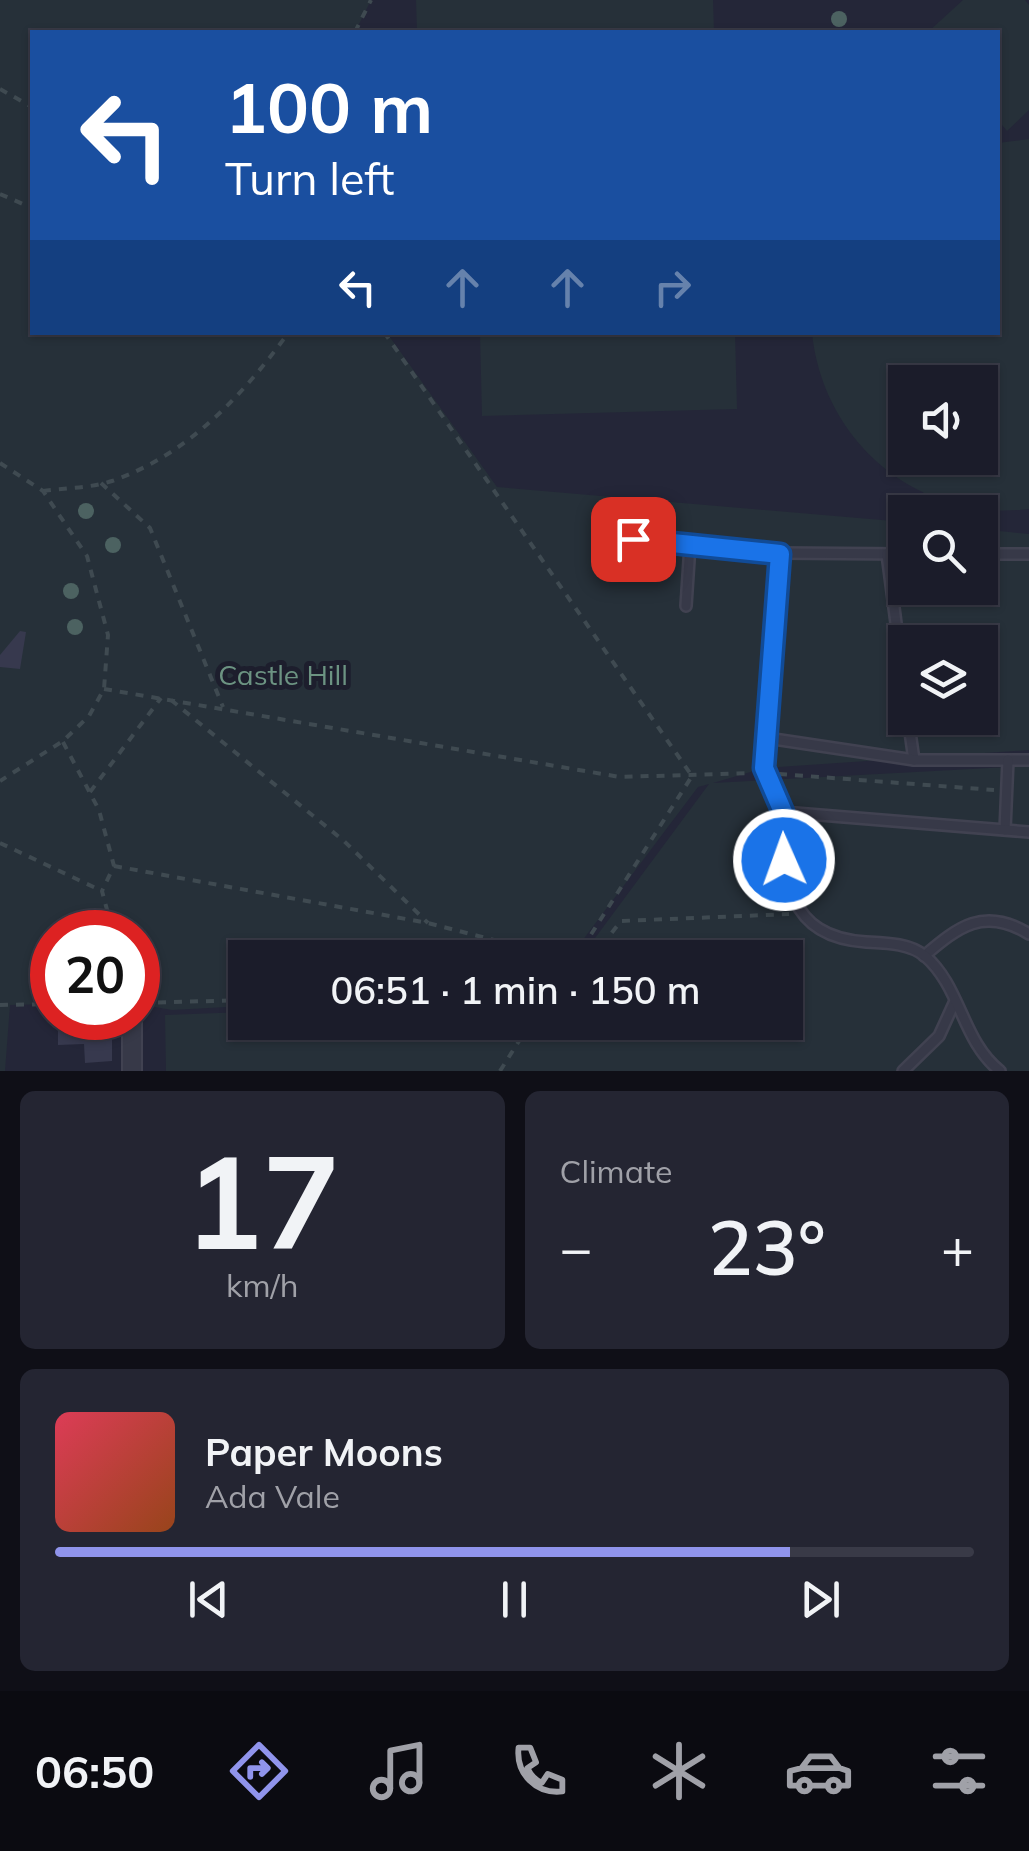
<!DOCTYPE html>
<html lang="en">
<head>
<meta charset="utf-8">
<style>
	:root { --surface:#1b1c2a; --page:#242532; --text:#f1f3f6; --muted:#a0a1a8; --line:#393a47; --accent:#9094ec }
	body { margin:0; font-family:Mulish,sans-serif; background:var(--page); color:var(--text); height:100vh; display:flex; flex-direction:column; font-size:38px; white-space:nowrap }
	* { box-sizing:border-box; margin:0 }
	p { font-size:32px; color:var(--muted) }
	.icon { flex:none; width:55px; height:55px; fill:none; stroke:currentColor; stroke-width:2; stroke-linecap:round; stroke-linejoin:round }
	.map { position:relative; height:1071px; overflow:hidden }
	.drawer { display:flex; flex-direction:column; gap:20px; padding:20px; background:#0f0f17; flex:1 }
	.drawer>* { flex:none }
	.guide { position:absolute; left:30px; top:30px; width:970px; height:305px; border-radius:0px; box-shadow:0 2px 8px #0004,0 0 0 2px var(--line); background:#1a4fa0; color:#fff; overflow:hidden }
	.tools { position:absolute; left:888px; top:365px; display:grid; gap:20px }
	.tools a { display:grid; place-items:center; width:110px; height:110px; border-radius:0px; background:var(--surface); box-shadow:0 2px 8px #0004,0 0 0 2px var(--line); font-size:50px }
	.speed { position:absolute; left:30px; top:910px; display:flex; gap:20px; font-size:50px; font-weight:700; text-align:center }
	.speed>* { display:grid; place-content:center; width:130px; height:130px; border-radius:50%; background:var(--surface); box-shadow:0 2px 8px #0004,0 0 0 2px var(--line); line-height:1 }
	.speed .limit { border:15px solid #d22; background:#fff; color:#111 }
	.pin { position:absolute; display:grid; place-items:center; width:85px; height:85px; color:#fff; margin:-42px; border-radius:20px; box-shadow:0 5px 15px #0006 }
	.me { position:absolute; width:110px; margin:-55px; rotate:358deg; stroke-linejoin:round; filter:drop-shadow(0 0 8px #0008) }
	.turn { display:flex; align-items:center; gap:35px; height:210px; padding:0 30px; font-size:45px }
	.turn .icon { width:130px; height:130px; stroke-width:2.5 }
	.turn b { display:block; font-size:70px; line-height:85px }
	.lanes { display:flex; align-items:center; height:95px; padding:0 30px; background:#0003; justify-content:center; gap:50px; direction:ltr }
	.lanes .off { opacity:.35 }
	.big { font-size:75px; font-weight:600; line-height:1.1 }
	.drawer .card { flex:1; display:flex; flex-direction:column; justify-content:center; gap:15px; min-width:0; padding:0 35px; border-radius:15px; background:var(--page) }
	.drawer .dial { align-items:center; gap:0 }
	.dial b { font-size:130px; line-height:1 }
	.song { display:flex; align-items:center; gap:30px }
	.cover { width:120px; height:120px; border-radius:15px; background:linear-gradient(135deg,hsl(350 70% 55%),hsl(20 70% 35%)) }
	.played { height:10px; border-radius:5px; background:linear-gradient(90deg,var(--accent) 80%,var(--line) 80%) }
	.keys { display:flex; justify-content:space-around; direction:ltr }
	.heat { display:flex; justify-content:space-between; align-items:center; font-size:55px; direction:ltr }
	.drawer .tiles { flex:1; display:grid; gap:20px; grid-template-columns:1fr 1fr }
	.card:last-child { grid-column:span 2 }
	.trip { position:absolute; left:228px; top:940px; width:575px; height:100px; border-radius:0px; background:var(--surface); box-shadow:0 2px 8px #0004,0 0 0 2px var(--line); font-weight:600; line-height:100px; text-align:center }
	.dock { display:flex; height:160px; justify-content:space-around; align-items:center; background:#0b0b11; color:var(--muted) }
	.dock .icon { width:70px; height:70px }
	.dock .active { color:var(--accent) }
	.dock b { font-size:45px; color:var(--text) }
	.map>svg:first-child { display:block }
</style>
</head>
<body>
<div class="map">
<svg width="1029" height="1071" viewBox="0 0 1029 1071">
	<rect width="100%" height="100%" fill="#242638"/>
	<g fill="#263039" fill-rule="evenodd">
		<path d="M0,0H371L355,32H32V332L387,333L497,487L905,522V588H980V529L1029,534V750L764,768L713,783L1029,766V1071H166L165,1015L245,1012V1022H785V958L581,957L709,784L698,787L570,957L245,958V1006L172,1010L138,1004V932H52V1004L10,1005L5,1071H0ZM905,642H980V718H905Z"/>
		<path d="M416,0H713L714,32H417Z"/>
		<path d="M963,0H1025L1029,5V110L1007,131L998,120V32H928Z"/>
		<path d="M1029,139V509C919,523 823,442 812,333L998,332V143ZM905,382H980V458H905Z"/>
		<path d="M480,333H735L737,409L482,416Z"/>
	</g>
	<g fill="#37394e">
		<path d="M20,631L26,632L20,669L0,667V655Z"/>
		<path d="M58,1023L112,1025V1061L85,1063L84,1044L58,1045Z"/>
	</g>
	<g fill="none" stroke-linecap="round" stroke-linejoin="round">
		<defs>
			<g id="lane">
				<path d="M633,539L780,553L763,768L783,812"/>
				<path d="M780,553L905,554"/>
				<path d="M887,554L905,692"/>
				<path d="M980,554H1029"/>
				<path d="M686,606L690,545"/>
				<path d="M908,718L914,760"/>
				<path d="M767,738L914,760H1029"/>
				<path d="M1005,830L1008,760"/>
				<path d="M924,956C958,927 984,906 1029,934"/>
				<path d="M903,1071L939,1036L955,1001"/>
				<path d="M1000,1071C962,1041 961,987 925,956C909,943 885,943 866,942C785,937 784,877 783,812L1029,832"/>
			</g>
			<path id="street" d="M132,1018V1071"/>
		</defs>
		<use href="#lane" stroke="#414251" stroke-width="14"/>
		<use href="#street" stroke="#414251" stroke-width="22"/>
		<g stroke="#3f4a51" stroke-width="4" stroke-dasharray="8 8" stroke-linecap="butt">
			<path d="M355,32L371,0"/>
			<path d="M0,89L32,107"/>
			<path d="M0,194L32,208"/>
			<path d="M384,332L692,776L576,958"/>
			<path d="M0,463L43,491L87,556L108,635L104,689L89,716L63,741L0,781"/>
			<path d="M101,483L150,528L223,707"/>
			<path d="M43,491C65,488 91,488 112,481C189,454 242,396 289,332"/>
			<path d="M104,689L620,777L750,773"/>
			<path d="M171,700L344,841L428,923"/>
			<path d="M63,742L99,810L114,866L102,891L113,932"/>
			<path d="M779,774L994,790"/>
			<path d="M90,792L161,698"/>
			<path d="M0,843L102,891"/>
			<path d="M114,866L428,923L563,958"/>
			<path d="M592,958L621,921L789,914"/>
			<path d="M142,1003L245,1000"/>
			<path d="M0,1005L52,1004"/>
			<path d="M500,1071L531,1022"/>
		</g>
		<use href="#lane" stroke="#373948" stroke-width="9"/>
		<use href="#street" stroke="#373948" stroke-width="18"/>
	</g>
	<g fill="#4c6261">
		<circle cx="839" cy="19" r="8"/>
		<circle cx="86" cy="511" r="8"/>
		<circle cx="113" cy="545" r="8"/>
		<circle cx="71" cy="591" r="8"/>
		<circle cx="75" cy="627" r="8"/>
	</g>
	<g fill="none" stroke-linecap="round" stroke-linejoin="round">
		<defs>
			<path id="route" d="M633,539L780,554L764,768L783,812L784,860"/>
		</defs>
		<use href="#route" stroke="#114b97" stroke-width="25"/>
		<use href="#route" stroke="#1a73e8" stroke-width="18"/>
	</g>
	<g text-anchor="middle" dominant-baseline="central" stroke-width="10" stroke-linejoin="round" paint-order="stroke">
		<g font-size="28" fill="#6c9382" stroke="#1d1e2d">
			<text x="283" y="674">Castle Hill</text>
		</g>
	</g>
</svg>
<div class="tools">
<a><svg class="icon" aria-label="sound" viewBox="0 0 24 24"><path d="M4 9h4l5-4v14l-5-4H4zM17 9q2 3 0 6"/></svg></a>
<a><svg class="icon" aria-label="search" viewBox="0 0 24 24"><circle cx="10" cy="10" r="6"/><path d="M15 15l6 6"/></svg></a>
<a><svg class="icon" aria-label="layers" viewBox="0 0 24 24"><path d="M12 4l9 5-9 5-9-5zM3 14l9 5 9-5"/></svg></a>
</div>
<div class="speed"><div class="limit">20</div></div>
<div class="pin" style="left:633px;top:539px;background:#d93025"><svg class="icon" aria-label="arrive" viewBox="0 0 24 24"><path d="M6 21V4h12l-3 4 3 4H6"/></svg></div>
<svg class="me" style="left:784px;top:860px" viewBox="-20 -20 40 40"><circle r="17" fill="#1a73e8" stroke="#fff" stroke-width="3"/><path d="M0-11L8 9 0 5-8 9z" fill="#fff"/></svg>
<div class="trip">06:51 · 1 min · 150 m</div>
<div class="guide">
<div class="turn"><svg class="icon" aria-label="left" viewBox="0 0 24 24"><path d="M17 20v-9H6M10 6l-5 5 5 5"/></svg><div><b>100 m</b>Turn left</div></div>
<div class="lanes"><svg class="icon" aria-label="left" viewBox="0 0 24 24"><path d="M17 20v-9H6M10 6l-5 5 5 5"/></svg><svg class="icon off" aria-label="ahead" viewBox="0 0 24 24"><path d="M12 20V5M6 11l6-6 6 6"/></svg><svg class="icon off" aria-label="ahead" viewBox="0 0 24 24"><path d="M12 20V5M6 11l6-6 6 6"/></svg><svg class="icon off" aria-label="right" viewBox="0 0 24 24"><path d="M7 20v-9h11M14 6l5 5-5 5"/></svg></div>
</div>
</div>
<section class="drawer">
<div class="tiles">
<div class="card dial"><b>17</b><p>km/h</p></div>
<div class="card"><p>Climate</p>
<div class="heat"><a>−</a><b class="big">23°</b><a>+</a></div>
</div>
<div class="card">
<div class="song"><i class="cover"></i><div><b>Paper Moons</b><p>Ada Vale</p></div></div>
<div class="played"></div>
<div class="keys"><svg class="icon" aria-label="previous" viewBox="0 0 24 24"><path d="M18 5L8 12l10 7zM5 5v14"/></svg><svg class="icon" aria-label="pause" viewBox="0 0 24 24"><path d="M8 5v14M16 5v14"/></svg><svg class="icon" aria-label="next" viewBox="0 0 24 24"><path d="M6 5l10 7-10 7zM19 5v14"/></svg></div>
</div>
</div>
</section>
<nav class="dock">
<b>06:50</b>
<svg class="icon active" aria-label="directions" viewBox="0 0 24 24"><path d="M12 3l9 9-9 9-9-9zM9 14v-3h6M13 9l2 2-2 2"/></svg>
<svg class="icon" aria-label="music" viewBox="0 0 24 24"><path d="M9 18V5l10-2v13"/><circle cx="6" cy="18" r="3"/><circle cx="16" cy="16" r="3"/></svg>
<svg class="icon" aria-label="phone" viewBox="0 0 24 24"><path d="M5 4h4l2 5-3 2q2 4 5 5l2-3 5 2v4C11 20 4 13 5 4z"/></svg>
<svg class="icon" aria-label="climate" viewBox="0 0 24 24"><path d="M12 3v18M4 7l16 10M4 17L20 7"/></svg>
<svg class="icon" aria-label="car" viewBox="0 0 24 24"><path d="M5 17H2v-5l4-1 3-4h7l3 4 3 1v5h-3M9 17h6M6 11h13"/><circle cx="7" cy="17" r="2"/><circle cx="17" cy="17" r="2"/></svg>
<svg class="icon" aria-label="filters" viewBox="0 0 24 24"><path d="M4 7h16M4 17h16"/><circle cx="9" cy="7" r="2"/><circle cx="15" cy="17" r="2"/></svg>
</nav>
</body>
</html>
